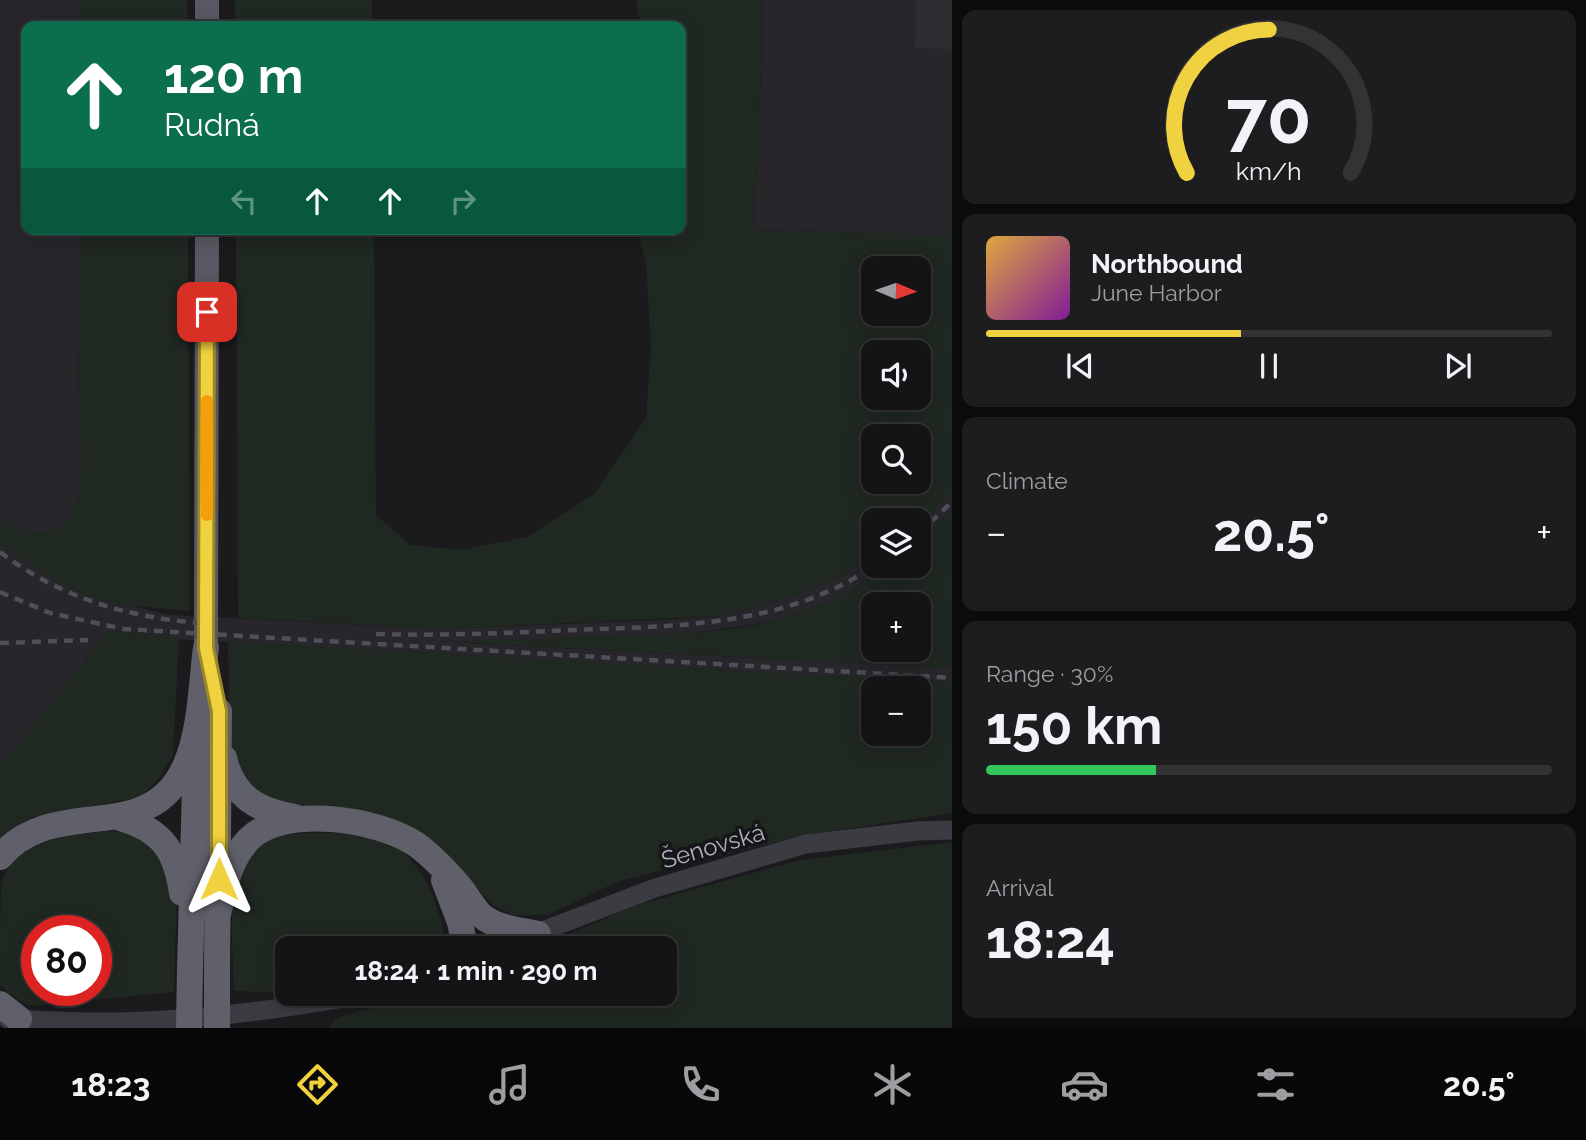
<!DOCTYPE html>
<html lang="en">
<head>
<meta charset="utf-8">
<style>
	:root { --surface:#141416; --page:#1d1d1f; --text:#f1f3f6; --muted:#9d9ea1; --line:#333335; --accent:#f0d13f }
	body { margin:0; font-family:Raleway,sans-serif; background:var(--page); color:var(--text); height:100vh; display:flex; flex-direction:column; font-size:26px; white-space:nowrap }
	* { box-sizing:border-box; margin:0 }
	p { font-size:23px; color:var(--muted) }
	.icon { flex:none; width:38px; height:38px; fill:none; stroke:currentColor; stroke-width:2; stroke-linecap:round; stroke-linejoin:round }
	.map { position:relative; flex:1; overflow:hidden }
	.side { display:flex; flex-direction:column; gap:10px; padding:10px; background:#0b0b0c; width:634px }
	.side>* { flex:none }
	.top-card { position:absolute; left:21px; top:21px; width:665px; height:214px; border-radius:14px; box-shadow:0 4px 18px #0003,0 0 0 2px var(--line); background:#0b6e4f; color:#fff; overflow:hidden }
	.needle { width:46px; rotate:92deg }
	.tools { position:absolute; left:861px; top:256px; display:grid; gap:14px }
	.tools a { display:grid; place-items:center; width:70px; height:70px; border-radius:14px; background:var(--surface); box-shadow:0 4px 18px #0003,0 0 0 2px var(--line); font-size:35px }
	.speed { position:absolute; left:21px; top:915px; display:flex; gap:14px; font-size:35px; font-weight:700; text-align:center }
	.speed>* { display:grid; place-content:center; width:91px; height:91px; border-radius:50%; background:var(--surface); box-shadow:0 4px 18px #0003,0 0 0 2px var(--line); line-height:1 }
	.speed .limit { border:10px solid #d22; background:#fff; color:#111 }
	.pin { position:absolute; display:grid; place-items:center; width:60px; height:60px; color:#fff; margin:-30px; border-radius:14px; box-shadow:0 4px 10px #0006 }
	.me { position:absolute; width:77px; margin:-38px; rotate:0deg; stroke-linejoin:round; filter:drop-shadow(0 0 5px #0008) }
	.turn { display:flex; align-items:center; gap:24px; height:147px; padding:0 28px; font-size:32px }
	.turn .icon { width:91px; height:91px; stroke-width:2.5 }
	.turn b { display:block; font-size:49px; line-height:60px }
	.lanes { display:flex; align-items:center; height:66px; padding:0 28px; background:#0003; justify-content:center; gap:35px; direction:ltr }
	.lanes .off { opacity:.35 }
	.big { font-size:52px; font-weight:700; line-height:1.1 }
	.side .card { flex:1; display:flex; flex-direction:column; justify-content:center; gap:10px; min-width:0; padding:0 24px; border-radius:14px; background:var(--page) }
	.side .dial { align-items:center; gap:0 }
	.dial svg { height:182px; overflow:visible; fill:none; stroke:var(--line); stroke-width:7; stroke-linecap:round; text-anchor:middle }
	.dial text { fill:var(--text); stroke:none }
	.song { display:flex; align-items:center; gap:21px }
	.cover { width:84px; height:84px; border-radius:10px; background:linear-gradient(135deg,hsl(40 70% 55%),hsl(290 70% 35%)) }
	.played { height:7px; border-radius:4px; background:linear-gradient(90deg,var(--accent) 45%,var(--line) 45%) }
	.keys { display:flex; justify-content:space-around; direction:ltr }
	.heat { display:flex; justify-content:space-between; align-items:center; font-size:38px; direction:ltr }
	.charge { height:10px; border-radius:5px; background:linear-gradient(90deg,#34c759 30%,var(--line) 0) }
	.trip { position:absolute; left:275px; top:936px; width:402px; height:70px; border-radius:14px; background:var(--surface); box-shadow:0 4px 18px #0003,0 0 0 2px var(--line); font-weight:700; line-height:70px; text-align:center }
	.menu { display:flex; height:112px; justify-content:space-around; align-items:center; background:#080809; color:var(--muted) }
	.menu .icon { width:49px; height:49px }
	.menu .active { color:var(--accent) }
	.menu b { font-size:32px; color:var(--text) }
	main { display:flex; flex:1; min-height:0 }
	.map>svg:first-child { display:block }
</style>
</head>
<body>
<main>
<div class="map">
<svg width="953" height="1028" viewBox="0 0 953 1028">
	<rect width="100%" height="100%" fill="#1b1a1d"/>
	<g fill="#27262a">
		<path d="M0,0H145L146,26H26V229H143L128,605L171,615L445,629L680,619L721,616L774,602L836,580L873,557V565H887L839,598L769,622L693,633L462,643L952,668V683L170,639V635L108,631L7,759L0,760Z"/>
		<path d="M764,0H952V235L754,230Z"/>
		<path d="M952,491V509L919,544V524Z"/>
	</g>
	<g fill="#202822" fill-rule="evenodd">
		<path d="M78,0H187V26H83Z"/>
		<rect x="235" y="0" width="137" height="26"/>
		<path d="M636,0H764L754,230L952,235V491L919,524V520H873V557L836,580L774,602L721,616L445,629L238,618L236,229H374L376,515L411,545L461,550L527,537L594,494L646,418L651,347L646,265L638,229H681V26H640ZM873,268H919V313H873ZM873,352H919V397H873ZM873,436H919V481H873Z"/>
		<path d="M81,229H188L190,611L112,604L75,591L0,546V517C21,534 59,543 72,511C91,468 76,413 77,368C79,322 81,275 81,229Z"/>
		<path d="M952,509V668L449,642L693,633L731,629L769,622L839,598L887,565H919V544ZM873,604H919V649H873Z"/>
		<path d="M108,631L170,635V639H179L173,755L159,778L141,797L34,817L0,837V760L7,759Z"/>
		<path d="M228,641L952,683V813L800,836L619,881L548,915H513L494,906L444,854L253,796L230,754ZM873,688H919V733H873Z"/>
		<path d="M113,831L131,833L150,844L177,888L174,992L29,1006L8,993L0,983C0,958 0,907 1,886C12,838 74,834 113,831ZM37,931H96V990H37Z"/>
		<path d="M348,833C366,836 386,837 400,849C429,873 442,914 446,948H287V993L234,991C234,958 225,890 242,862C249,851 261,843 272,839C295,830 323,834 348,833Z"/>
		<path d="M952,842V1028H329L336,1018L419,994H665V948H537L634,906L800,860Z"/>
	</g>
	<path fill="#2e2d31" d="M916,0H953V49L915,48Z"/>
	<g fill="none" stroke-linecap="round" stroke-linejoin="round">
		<g stroke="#3b3b42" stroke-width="19">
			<path d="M498,948L655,888L806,844L918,831L953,830"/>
			<path d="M8,1019C38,1020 69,1022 99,1022C189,1022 279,1010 367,994"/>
		</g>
		<g stroke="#575861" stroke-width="24">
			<path d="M207,26V0"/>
			<path d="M206,648L207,229"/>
		</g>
		<g stroke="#5f606a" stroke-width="26">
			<path d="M224,758C233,797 258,811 295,817"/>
			<path d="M120,818C162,830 176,850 182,893"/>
			<path d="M0,857C55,792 150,850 186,764C201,729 201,685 206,648"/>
			<path d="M444,880L460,922L465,948"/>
			<path d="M217,918C224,890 228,861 249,839C285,804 379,819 417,845C432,856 447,872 459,886C467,895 473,908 482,916C496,928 520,930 538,934"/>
			<path d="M217,968L219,711"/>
			<path d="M190,969L196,752"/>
			<path d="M0,1004L19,1019"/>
		</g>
		<g stroke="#4e4f57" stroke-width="4.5" stroke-dasharray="9 7" stroke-linecap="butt">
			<path d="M919,533L953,501"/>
			<path d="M0,552C59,597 128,618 202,623"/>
			<path d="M0,592L50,613L124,629L953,678"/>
			<path d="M376,634C442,636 507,633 573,630C677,626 786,627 875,565"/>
			<path d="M0,643L88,640"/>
		</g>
		<g stroke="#5f606a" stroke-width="26">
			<path d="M189,1028L190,969"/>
			<path d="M217,1028V968"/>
		</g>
	</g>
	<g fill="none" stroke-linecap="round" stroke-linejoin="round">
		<defs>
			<path id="route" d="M207,312L206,648L219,711V879"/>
		</defs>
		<use href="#route" stroke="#9c8829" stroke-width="18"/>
		<use href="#route" stroke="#f0d13f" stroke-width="12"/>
		<path stroke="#f59e0b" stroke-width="12" d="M207,515V401"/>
	</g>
	<g text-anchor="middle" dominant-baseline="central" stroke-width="7" stroke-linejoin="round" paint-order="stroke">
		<g font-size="24" fill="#adafbc" stroke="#161518">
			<text transform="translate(713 846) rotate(-16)">Šenovská</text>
		</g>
	</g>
</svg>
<div class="tools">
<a><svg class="needle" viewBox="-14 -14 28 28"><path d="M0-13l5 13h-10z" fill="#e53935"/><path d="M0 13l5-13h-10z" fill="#9d9ea1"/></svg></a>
<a><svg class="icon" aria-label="sound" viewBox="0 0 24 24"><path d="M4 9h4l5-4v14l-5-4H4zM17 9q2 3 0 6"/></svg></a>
<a><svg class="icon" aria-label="search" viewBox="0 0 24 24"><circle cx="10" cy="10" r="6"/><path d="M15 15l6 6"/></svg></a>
<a><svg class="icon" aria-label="layers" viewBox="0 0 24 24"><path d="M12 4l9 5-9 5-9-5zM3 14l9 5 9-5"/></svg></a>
<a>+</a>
<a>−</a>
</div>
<div class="speed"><div class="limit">80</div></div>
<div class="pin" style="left:207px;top:312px;background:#d93025"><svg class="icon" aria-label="arrive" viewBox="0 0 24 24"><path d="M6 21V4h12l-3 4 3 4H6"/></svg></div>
<svg class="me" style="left:219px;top:879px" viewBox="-20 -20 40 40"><path d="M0-17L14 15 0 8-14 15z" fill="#f0d13f" stroke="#fff" stroke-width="4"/></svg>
<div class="trip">18:24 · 1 min · 290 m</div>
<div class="top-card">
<div class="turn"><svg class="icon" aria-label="ahead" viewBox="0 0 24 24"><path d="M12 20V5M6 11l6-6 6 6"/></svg><div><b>120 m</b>Rudná</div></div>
<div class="lanes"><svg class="icon off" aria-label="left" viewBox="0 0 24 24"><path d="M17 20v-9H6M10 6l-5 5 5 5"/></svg><svg class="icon" aria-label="ahead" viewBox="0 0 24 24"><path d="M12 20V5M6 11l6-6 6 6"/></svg><svg class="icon" aria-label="ahead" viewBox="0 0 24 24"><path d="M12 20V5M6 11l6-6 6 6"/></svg><svg class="icon off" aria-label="right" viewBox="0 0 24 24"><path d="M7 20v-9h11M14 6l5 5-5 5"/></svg></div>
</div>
</div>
<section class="side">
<div class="card dial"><svg viewBox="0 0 100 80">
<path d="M14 69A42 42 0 1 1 86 69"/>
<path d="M14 69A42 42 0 0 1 50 6" stroke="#f0d13f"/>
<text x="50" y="56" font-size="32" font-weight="700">70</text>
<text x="50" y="72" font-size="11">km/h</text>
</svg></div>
<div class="card">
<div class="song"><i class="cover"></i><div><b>Northbound</b><p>June Harbor</p></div></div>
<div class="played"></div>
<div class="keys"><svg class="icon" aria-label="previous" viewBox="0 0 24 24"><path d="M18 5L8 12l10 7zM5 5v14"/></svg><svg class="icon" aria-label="pause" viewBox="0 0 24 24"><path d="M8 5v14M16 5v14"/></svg><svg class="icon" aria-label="next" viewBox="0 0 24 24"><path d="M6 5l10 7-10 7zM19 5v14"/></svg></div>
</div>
<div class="card"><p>Climate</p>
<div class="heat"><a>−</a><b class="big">20.5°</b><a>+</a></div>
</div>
<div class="card"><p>Range · 30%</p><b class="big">150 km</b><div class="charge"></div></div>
<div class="card"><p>Arrival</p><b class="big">18:24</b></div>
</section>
</main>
<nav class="menu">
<b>18:23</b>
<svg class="icon active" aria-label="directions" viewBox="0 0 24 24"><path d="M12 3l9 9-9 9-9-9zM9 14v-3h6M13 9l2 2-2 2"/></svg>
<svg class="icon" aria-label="music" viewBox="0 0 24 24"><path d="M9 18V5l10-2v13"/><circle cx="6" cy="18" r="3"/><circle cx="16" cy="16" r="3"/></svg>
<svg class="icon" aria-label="phone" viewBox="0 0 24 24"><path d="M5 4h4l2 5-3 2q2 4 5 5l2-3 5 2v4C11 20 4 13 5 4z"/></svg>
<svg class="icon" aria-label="climate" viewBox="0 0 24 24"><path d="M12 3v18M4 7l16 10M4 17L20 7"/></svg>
<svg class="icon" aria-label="car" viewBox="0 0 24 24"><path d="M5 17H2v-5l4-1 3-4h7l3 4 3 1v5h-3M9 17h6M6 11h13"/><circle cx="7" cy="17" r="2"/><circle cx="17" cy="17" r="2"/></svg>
<svg class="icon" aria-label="filters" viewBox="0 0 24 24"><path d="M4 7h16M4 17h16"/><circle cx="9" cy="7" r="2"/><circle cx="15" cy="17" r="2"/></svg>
<b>20.5°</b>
</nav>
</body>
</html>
